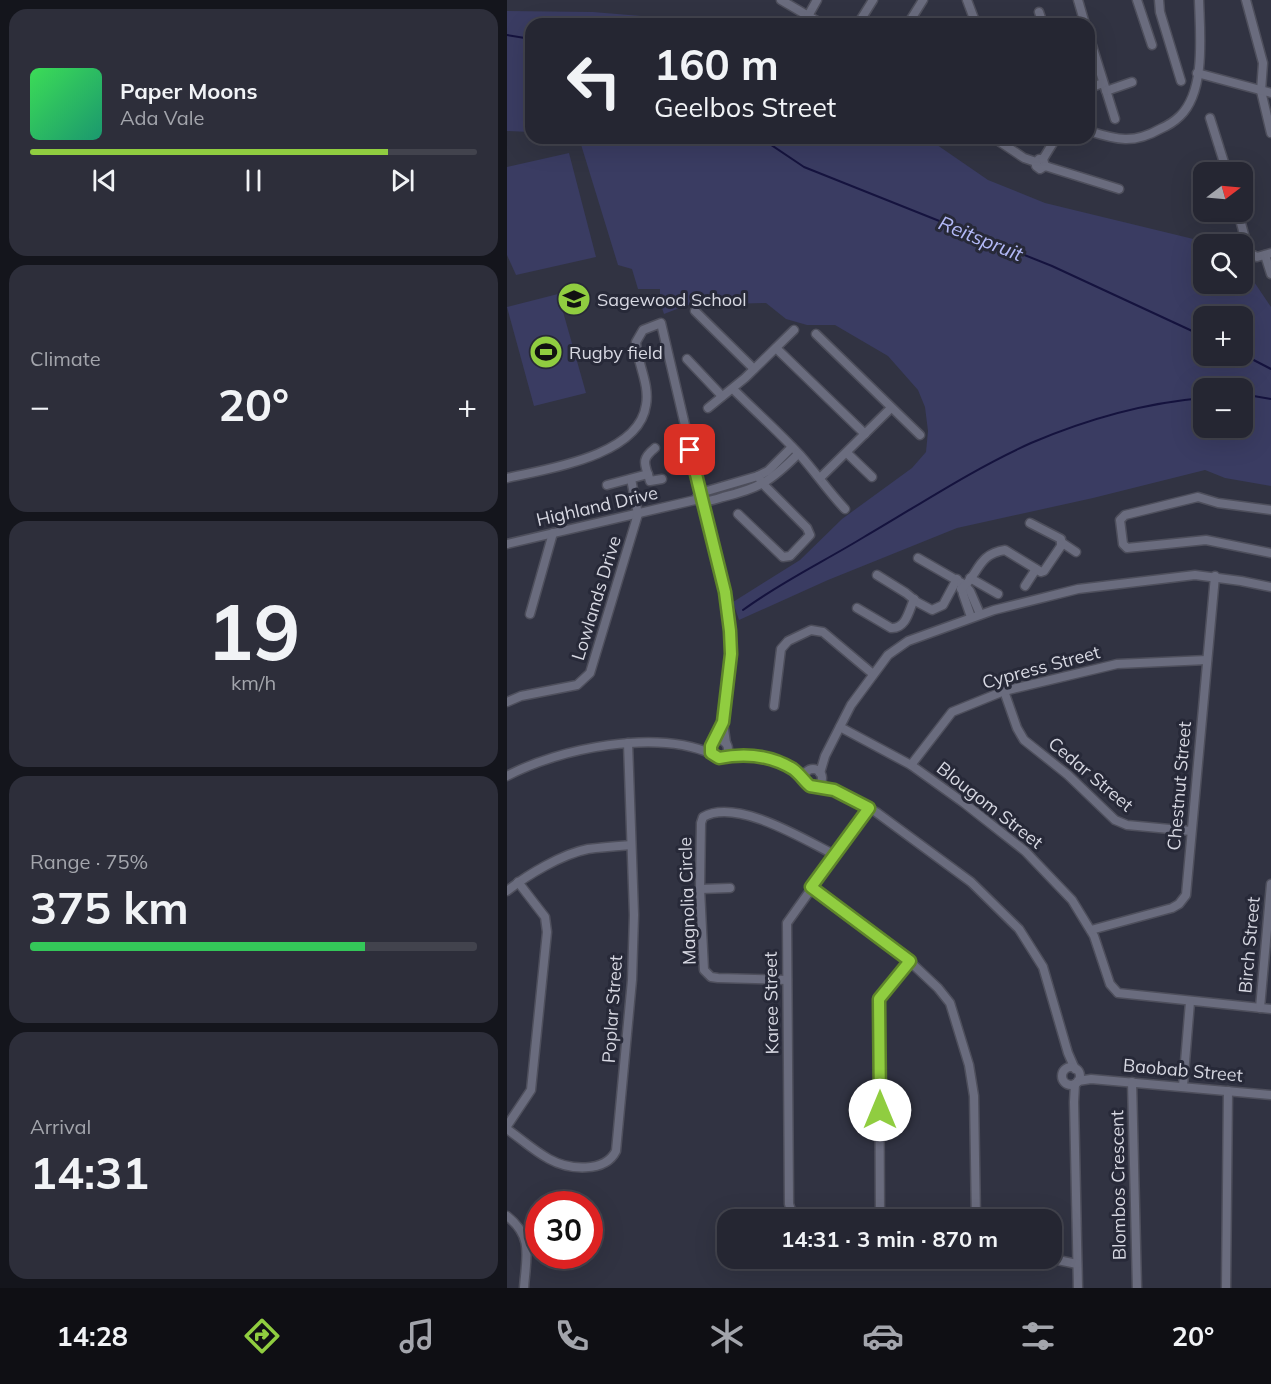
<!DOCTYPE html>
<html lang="en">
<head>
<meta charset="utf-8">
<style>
	:root { --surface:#252632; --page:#2d2e3a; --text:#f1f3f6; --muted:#a3a5ac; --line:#42434d; --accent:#90cd40 }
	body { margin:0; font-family:Mulish,sans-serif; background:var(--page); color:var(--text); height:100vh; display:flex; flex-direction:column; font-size:22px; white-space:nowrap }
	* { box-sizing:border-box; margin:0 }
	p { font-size:20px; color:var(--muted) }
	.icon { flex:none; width:33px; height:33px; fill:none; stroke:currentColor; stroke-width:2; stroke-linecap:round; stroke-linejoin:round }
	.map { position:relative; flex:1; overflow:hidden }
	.side { display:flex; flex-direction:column; gap:9px; padding:9px; background:#14151c; width:507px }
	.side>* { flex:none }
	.top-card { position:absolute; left:18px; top:18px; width:570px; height:126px; border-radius:18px; box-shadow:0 6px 24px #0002,0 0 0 2px var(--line); background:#252632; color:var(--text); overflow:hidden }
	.needle { width:39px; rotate:74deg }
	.controls { position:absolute; left:686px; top:162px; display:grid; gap:12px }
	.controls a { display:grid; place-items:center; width:60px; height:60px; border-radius:12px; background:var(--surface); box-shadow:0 6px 24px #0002,0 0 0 2px var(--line); font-size:30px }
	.speed { position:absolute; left:18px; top:1191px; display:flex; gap:12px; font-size:30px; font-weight:700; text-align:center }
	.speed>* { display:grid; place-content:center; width:78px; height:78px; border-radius:50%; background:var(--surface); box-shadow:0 6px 24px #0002,0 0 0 2px var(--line); line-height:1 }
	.speed .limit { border:9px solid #d22; background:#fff; color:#111 }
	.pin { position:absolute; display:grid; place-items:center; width:51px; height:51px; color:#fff; margin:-26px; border-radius:12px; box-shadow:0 3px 9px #0006 }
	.me { position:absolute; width:66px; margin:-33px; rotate:0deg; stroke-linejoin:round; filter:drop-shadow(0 0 4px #0008) }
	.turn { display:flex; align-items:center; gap:21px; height:126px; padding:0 30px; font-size:27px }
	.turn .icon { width:78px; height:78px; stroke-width:2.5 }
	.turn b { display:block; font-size:42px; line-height:51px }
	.big { font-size:45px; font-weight:700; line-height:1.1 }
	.side .card { flex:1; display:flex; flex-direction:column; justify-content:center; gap:9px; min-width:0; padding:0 21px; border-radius:18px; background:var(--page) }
	.side .dial { align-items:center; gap:0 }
	.dial b { font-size:78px; line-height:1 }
	.song { display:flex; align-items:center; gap:18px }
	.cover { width:72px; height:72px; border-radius:9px; background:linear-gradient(135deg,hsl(130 70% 55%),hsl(160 70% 35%)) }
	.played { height:6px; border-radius:3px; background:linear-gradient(90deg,var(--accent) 80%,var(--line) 80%) }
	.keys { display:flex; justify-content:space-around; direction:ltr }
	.heat { display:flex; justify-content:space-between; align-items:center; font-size:33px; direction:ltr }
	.charge { height:9px; border-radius:4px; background:linear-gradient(90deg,#34c759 75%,var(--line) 0) }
	.trip { position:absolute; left:210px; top:1209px; width:345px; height:60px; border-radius:18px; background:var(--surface); box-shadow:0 6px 24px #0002,0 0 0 2px var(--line); font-weight:700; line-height:60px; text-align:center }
	.tabs { display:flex; height:96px; justify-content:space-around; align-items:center; background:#0f0f14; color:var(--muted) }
	.tabs .icon { width:42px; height:42px }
	.tabs .selected { color:var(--accent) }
	.tabs b { font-size:27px; color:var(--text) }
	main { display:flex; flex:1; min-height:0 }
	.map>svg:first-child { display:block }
</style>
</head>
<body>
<main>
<section class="side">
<div class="card">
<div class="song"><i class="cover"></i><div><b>Paper Moons</b><p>Ada Vale</p></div></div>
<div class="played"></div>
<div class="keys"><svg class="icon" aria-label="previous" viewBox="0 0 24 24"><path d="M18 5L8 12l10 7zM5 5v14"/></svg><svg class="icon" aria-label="pause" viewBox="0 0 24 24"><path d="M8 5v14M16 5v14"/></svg><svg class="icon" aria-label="next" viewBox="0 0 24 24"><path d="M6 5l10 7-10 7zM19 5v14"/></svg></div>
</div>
<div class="card"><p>Climate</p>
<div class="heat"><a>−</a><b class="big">20°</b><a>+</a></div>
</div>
<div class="card dial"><b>19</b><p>km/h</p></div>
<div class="card"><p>Range · 75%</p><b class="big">375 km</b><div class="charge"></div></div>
<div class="card"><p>Arrival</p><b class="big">14:31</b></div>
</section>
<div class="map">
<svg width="764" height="1288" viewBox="0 0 764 1288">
	<rect width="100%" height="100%" fill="#313342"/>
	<g fill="#3a3c62" fill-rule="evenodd">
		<path d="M0,11L86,12L231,24H24V132L0,131Z"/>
		<path d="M72,138H420L481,180L538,203L707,244H696V284H735V264L764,307V486L718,478L698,470L586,498L450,528L321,580L232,620L226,602L293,560L335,519L405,468L419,452L421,431L418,407L411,390L381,356L328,325H300L279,319L259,303L180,305L157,314L153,302V289H131L125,269L111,265ZM735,316V356H696V316ZM735,388V428H696V388Z"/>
		<path d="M62,153L89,257L9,275L0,255V167Z"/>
		<path d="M51,294L79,393L27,406L0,307Z"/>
	</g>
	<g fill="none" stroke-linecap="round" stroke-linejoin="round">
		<g stroke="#15133e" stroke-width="2">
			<path d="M0,35L24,39"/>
			<path d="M254,138L297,167L545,266L696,336"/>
			<path d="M735,354L764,369"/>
			<path d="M735,394L764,399"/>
			<path d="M236,610C274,582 316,562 357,537C412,505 466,469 524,443C578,420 638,403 696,398"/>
		</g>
		<defs>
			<g id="minor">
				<path d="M274,0L315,24"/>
				<path d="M460,0L469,24"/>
				<path d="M571,0L578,24"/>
				<path d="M630,0L645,45"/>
				<path d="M652,0L653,12L674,81"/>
				<path d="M739,0L756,63L754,91L764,133"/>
				<path d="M532,12L536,24"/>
				<path d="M301,16L310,0"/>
				<path d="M351,24L366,0"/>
				<path d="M401,24L416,0"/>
				<path d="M582,36L608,119"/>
				<path d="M690,73L764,93"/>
				<path d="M582,88L596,83"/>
				<path d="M599,91L625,82"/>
				<path d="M703,118L720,172"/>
				<path d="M582,131C610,140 627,144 653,129C660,126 667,122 673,116C699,91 693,34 692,0"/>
				<path d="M487,138L517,158L529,162L532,159H536L538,166L533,169L529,166V162"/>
				<path d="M536,159L549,138"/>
				<path d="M538,166L612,189"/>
				<path d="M731,212L742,253L750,257L764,253"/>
				<path d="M758,255L764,274"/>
				<path d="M188,311L247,369"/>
				<path d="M309,334L413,435"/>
				<path d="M269,348L358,434"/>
				<path d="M180,359L215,396"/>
				<path d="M226,389C248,411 272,432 293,455C309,473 321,491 338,509"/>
				<path d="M201,408L238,378L287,330"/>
				<path d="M148,448C133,460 138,464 143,481L155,479"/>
				<path d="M340,453L365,477"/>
				<path d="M0,478C40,469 132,456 139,405C143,384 130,363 129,342L136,330L154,323L220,604L224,654L216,722L219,743"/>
				<path d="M313,478L384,408"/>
				<path d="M100,485L141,474"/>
				<path d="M190,497L193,493L251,476L261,471L285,447"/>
				<path d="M764,510L711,503L691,497L618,515L613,520L616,544L620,548L699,540L764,553"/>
				<path d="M231,514L276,557L283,556L303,535L300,528L256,484L251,476"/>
				<path d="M554,542L569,552"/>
				<path d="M0,544L188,500C198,503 206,500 216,497C253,488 264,481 291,454"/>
				<path d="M411,558L458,585L463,591L473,614"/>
				<path d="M370,575L399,593L410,602L425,610L436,605L450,579"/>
				<path d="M463,578L491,594"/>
				<path d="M454,583L456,594L464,617"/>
				<path d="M518,586L529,569"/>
				<path d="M454,589C472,575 470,554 498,550L534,572L537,571L554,546V539L523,523"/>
				<path d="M350,608L384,628C399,629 402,611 407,599"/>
				<path d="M23,614L46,533"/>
				<path d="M497,691L510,728L517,740L561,775L608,820L620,825L684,831"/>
				<path d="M0,702L14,696L70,685L83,673L131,514L124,479"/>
				<path d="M267,706L274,649L281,641L304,630L316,632L366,674"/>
				<path d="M333,727L404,765L457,803L518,851L565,900L587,936L603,984L611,993L764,1009"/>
				<circle cx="212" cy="749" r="9"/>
				<path d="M217,757C246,750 275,760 297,779"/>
				<path d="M404,765L445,712L497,691L610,664L700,660"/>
				<circle cx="306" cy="778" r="9"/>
				<path d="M313,773L318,756L344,705L381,655L401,641L487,610L571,589L688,575L734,581L764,587"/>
				<path d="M0,776C53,748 149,729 205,754"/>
				<path d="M309,787L327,790L369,812L464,882L512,929L536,967L561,1053L568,1069"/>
				<path d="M305,887L397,956L431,988L443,1003L462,1065L467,1096L469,1220"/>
				<path d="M193,889L223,888"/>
				<path d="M0,891C20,875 55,854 81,849C95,847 110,846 124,845"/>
				<path d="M584,930L665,908L672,904L679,895L708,576"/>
				<path d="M280,980L211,978L204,977L197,970L193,889L194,823L196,817C230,798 296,839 328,855"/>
				<path d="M753,1008L764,884"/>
				<circle cx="564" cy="1076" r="9"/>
				<path d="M571,1081L584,1079L764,1095"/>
				<path d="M625,1082L630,1288"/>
				<path d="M568,1084L567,1102L571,1288"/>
				<path d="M676,1086L683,1002"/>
				<path d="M0,1126L24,1090L40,932L38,917L11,882"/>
				<path d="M0,1129C14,1139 27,1151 42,1159C62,1170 98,1173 109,1151L125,980L127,915L121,743"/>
				<path d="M0,1216C27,1237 19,1257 17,1288"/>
				<path d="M293,1220L286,1216L282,1204L280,923L362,808"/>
				<path d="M373,1220L372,1002L374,995L403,961"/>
				<path d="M541,1258L570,1264"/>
				<path d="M719,1288L721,1091"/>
			</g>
		</defs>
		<use href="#minor" stroke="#4e4f5c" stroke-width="11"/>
		<use href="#minor" stroke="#6a6c7e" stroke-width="8"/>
	</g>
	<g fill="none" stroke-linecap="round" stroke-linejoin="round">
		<defs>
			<path id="route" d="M183,450L218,592L223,631L224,654L216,722L204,746V753L212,758C237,753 263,755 286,769C293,774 297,781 303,786L327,790L362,808L304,887L403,961L372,999L373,1110"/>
		</defs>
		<use href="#route" stroke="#5e852a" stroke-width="15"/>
		<use href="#route" stroke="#90cd40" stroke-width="10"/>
	</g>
	<defs>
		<symbol id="school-disc" viewBox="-11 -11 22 22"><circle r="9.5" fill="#90cd40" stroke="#272938"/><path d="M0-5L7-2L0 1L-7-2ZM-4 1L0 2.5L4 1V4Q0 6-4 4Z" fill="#111"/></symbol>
		<symbol id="stadium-disc" viewBox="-11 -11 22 22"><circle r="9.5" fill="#90cd40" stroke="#272938"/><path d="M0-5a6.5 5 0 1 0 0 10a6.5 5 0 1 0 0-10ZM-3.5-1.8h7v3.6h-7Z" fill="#111"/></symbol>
	</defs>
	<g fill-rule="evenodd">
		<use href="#school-disc" x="48" y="280" width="38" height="38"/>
		<use href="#stadium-disc" x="20" y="333" width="38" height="38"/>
	</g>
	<g text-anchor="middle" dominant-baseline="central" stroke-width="6" stroke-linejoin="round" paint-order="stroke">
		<g font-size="18" fill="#d7d8e2" stroke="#272938" text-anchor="start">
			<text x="90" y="299">Sagewood School</text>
			<text x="62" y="352">Rugby field</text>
		</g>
		<g font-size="18" fill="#d7d8e2" stroke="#272938">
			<text transform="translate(90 506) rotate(-13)">Highland Drive</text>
			<text transform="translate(89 598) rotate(-73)">Lowlands Drive</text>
			<text transform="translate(534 667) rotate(-15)">Cypress Street</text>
			<text transform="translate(584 774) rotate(40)">Cedar Street</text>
			<text transform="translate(672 786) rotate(-85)">Chestnut Street</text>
			<text transform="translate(483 805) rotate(38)">Blougom Street</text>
			<text transform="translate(180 901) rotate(-92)">Magnolia Circle</text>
			<text transform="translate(742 945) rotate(-85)">Birch Street</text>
			<text transform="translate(264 1003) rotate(-91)">Karee Street</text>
			<text transform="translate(105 1009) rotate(-86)">Poplar Street</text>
			<text transform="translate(676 1070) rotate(5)">Baobab Street</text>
			<text transform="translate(611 1185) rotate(-91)">Blombos Crescent</text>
		</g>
		<g font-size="20" font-style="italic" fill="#b3b9f7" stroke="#272938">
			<text transform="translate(474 238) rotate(22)">Reitspruit</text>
		</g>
	</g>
</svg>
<div class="controls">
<a><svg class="needle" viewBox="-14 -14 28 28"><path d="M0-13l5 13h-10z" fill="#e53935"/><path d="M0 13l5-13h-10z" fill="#a3a5ac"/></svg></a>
<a><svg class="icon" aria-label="search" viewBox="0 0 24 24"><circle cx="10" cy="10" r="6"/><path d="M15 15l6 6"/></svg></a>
<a>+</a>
<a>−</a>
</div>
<div class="speed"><div class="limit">30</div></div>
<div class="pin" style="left:183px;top:450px;background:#d93025"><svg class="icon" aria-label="arrive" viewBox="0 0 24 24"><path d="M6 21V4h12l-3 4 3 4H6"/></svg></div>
<svg class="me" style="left:373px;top:1110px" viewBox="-20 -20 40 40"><circle r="19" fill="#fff"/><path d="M0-13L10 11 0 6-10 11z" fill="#90cd40"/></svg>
<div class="trip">14:31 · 3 min · 870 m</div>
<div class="top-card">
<div class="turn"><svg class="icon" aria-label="left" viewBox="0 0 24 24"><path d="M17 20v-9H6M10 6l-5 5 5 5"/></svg><div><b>160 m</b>Geelbos Street</div></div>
</div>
</div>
</main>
<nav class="tabs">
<b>14:28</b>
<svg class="icon selected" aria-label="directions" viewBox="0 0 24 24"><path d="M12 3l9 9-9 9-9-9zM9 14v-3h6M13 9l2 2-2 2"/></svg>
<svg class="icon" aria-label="music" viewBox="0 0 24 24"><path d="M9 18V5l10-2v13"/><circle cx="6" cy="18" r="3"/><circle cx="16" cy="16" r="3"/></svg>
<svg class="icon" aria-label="phone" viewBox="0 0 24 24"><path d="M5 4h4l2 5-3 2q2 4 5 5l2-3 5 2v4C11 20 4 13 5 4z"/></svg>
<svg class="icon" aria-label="climate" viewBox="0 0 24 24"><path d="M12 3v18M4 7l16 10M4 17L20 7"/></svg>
<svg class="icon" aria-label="car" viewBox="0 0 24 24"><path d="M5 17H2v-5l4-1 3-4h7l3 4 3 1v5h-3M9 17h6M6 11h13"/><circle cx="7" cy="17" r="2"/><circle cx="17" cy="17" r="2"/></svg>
<svg class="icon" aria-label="filters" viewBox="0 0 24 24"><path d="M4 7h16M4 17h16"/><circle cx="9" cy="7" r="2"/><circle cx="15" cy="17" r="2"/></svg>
<b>20°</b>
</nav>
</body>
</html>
